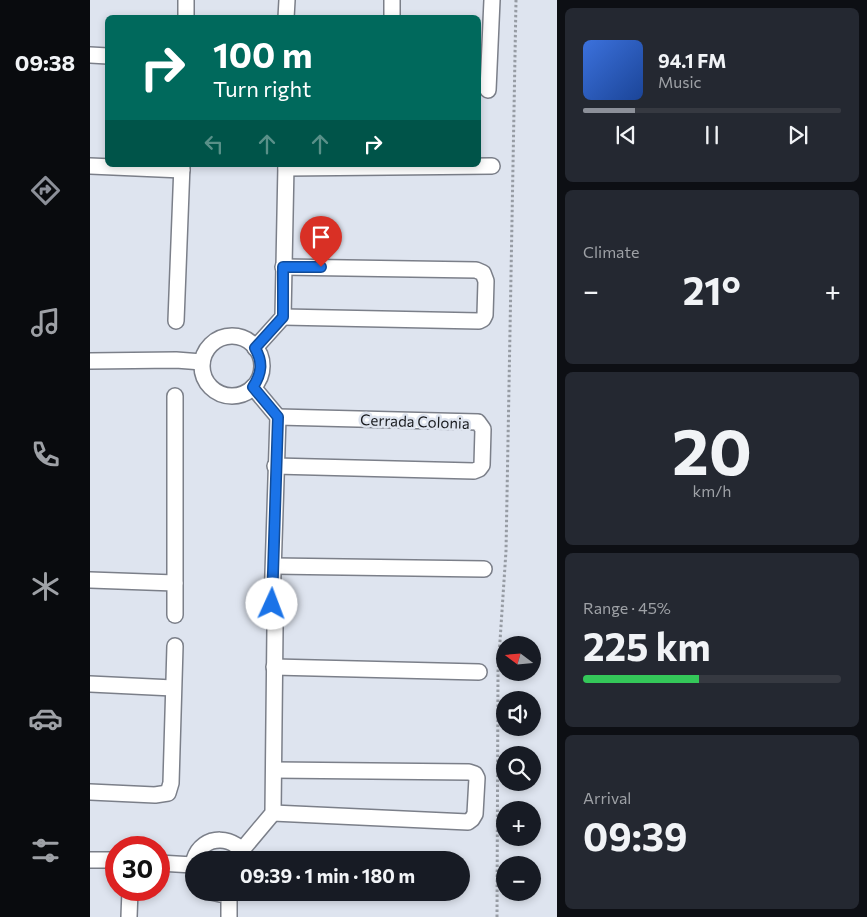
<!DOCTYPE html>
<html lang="en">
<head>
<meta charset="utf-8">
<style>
	:root { --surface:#171b24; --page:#242831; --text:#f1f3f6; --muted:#9ea1a6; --line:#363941; --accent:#8c9099 }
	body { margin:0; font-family:Commissioner,sans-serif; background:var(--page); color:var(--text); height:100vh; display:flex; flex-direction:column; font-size:19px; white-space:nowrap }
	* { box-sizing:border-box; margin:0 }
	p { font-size:16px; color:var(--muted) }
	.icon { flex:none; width:28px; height:28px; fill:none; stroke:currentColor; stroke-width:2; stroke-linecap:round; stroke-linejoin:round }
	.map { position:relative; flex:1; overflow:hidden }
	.side { display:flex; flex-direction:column; gap:8px; padding:8px; background:#0d0f14; width:310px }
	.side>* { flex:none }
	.guide { position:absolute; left:15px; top:15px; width:376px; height:152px; border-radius:8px; box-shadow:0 2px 8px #0003; background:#00695c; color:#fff; overflow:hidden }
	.needle { width:32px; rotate:286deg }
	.controls { position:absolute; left:406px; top:636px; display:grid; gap:10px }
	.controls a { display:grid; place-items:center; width:45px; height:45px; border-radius:50%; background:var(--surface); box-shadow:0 2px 8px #0003; font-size:25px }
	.speed { position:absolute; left:15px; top:836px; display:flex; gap:10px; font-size:25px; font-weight:700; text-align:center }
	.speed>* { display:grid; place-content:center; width:65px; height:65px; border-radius:50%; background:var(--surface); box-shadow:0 2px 8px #0003; line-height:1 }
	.speed .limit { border:8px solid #d22; background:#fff; color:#111 }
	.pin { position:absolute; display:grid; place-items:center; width:42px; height:42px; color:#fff; margin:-51px -21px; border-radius:50% 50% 50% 0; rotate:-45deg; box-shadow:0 0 5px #0007 }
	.pin .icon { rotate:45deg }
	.me { position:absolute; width:55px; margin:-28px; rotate:2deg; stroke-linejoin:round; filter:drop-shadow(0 0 4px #0008) }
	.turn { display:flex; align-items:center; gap:18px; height:105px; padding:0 25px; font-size:22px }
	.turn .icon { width:65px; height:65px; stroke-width:2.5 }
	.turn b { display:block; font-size:35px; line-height:42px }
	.lanes { display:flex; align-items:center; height:48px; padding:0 25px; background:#0003; justify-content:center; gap:25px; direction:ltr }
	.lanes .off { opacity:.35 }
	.big { font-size:38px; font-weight:700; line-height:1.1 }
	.side .card { flex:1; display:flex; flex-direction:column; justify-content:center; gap:8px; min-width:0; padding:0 18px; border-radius:8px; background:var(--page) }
	.side .dial { align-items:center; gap:0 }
	.dial b { font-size:65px; line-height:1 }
	.song { display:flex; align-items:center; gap:15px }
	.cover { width:60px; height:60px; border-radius:8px; background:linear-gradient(135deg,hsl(220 70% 55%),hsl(220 70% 35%)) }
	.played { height:5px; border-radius:2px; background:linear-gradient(90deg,var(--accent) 20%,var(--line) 20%) }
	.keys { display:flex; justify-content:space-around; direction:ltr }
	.heat { display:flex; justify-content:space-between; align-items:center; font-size:28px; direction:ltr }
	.charge { height:8px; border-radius:4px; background:linear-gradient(90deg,#34c759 45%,var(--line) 0) }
	.trip { position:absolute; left:95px; top:851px; width:285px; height:50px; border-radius:25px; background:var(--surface); box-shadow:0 2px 8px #0003; font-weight:700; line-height:50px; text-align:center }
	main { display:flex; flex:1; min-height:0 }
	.tab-bar { display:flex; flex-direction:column; width:90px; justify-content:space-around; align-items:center; background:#090b0e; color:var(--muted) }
	.tab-bar .icon { width:35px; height:35px }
	.tab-bar .on { color:var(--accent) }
	.tab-bar b { font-size:22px; color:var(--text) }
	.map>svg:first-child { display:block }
</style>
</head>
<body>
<main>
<nav class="tab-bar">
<b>09:38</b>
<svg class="icon on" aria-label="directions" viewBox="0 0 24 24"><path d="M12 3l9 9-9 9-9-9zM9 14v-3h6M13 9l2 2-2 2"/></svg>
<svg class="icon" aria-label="music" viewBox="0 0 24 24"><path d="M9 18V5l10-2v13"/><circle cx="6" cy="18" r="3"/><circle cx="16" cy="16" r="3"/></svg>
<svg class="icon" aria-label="phone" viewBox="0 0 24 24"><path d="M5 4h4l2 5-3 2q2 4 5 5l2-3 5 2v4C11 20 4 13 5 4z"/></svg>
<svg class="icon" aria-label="climate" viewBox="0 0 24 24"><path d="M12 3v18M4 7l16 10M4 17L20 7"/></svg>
<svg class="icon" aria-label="car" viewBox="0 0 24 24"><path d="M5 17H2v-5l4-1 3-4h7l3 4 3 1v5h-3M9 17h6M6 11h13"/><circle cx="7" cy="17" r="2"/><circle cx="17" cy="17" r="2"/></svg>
<svg class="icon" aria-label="filters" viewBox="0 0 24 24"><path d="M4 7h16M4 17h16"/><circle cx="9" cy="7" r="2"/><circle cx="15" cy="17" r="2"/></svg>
</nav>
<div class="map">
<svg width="467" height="917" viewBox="0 0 467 917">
	<rect width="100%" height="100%" fill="#dee4ef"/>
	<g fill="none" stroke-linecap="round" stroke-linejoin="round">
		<defs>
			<g id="street">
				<path d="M96,18V0"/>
				<path d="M196,18L197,0"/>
				<path d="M302,18V0"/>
				<path d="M0,55L18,56"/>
				<path d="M398,90L402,0"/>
				<path d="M0,166L92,170"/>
				<path d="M196,168L402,166"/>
				<path d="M193,267L386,270L393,273L396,281L395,315L393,319L389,321L193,317"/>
				<path d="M86,321L92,165"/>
				<circle cx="142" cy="366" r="30"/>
				<path d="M165,348L193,317L196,165"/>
				<path d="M0,361L86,360L112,362"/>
				<path d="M163,387L188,417L182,604"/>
				<path d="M185,466L384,471L389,469L392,465L393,429L388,422L188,417"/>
				<path d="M184,566L394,569"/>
				<path d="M0,580L85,583"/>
				<path d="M85,615V396"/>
				<path d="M184,667L389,672"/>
				<path d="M0,684L83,688"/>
				<path d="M0,792L65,795L78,793L81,783L85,646"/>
				<path d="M183,813L378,822L382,819L385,814L387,778L385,774L379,772L184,770"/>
				<path d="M152,850L183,813L185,628"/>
				<path d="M0,860H26"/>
				<path d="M104,860C112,833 148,834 157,860"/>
				<path d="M69,863L103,865"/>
				<path d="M121,892L130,894L140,892"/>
				<path d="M39,917L40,890"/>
				<path d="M139,917V893"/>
			</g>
		</defs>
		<use href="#street" stroke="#7b7f89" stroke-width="18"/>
		<path stroke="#979ca4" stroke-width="3" stroke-dasharray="2.5 2.5" stroke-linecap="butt" d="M407,917L408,671L416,551L426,0"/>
		<use href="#street" stroke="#fff" stroke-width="15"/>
	</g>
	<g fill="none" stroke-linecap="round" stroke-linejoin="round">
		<defs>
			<path id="route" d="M182,604L188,417L163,387C172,373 173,362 165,348L193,317V267H231"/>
		</defs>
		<use href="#route" stroke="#114b97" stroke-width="12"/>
		<use href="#route" stroke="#1a73e8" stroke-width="9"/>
	</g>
	<g text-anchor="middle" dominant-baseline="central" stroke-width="5" stroke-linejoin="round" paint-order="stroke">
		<g font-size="15" fill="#17191d" stroke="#dee4ef">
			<text transform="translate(325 421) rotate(2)">Cerrada Colonia</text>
		</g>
	</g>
</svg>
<div class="controls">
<a><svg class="needle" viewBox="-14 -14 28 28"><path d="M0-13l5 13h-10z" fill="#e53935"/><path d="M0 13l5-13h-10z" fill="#9ea1a6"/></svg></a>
<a><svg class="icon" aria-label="sound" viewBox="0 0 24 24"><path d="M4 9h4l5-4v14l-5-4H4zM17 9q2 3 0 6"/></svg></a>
<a><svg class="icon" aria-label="search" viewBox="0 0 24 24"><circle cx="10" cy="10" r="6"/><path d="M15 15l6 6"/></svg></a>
<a>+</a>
<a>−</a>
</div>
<div class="speed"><div class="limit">30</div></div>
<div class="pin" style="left:231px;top:267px;background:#d93025"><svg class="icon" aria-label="arrive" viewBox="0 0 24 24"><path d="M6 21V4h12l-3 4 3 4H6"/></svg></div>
<svg class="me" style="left:182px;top:604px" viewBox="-20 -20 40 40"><circle r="19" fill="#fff"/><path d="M0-13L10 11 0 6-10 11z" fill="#1a73e8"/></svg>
<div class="trip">09:39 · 1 min · 180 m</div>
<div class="guide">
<div class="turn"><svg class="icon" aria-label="right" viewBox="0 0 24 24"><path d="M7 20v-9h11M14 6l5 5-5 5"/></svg><div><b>100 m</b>Turn right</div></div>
<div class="lanes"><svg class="icon off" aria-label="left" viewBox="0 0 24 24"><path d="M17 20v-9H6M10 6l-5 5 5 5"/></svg><svg class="icon off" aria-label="ahead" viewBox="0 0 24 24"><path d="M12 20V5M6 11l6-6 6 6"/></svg><svg class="icon off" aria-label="ahead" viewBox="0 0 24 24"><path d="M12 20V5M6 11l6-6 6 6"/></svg><svg class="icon" aria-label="right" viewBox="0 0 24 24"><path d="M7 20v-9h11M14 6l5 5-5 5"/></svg></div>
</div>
</div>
<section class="side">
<div class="card">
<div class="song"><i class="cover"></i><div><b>94.1 FM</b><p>Music</p></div></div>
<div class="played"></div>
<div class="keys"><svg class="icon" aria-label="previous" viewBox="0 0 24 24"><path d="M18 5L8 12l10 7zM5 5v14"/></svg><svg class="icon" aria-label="pause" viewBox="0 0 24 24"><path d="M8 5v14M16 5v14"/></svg><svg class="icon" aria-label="next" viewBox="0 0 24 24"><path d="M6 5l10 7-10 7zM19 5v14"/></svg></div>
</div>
<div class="card"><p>Climate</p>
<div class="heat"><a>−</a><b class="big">21°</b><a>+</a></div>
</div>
<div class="card dial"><b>20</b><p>km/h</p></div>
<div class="card"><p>Range · 45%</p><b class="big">225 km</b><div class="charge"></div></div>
<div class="card"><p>Arrival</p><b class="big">09:39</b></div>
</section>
</main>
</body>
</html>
